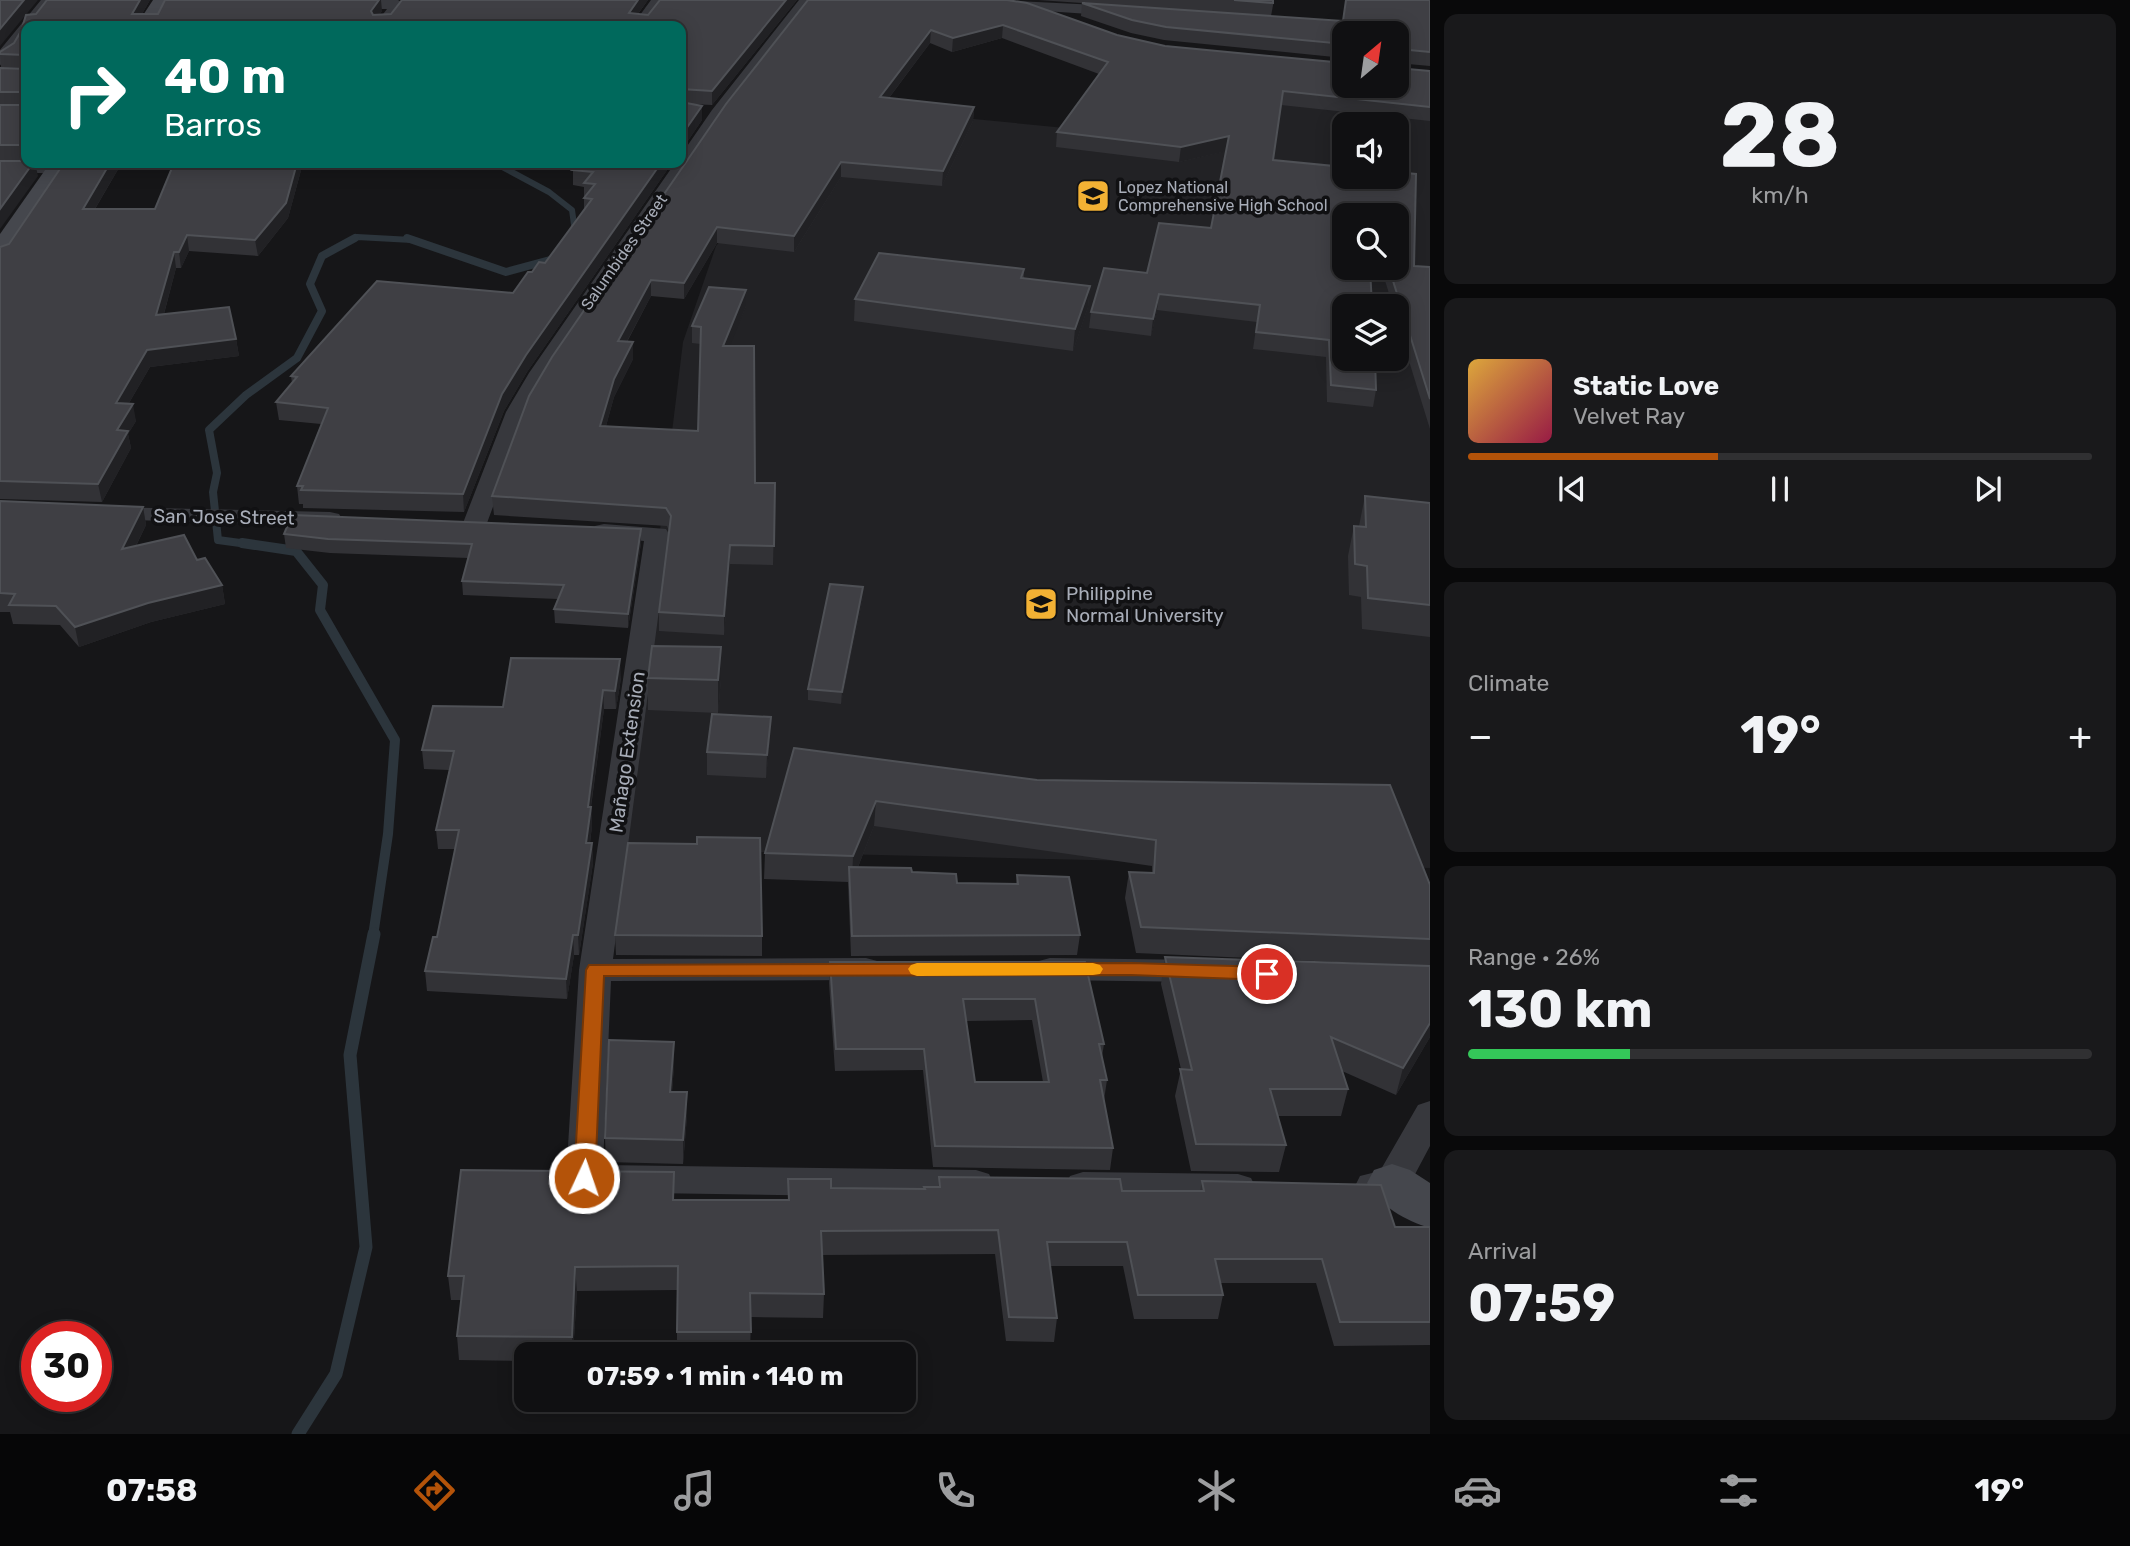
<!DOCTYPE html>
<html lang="en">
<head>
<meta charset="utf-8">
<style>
	:root { --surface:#101012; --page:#19191b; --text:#f1f3f6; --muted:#9c9d9f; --line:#303032; --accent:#b45309 }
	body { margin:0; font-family:Rubik,sans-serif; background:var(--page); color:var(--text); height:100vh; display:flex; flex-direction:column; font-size:26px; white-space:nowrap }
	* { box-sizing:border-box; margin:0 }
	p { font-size:23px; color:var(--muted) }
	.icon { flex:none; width:38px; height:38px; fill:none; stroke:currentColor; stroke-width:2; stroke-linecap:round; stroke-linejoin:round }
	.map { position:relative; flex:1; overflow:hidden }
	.sheet { display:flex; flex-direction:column; gap:14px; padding:14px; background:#09090a; width:700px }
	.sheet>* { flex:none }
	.top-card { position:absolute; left:21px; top:21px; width:665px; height:147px; border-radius:14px; box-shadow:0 4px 18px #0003,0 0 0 2px var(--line); background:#00695c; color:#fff; overflow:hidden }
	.needle { width:46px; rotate:29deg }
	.fabs { position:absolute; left:1332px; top:21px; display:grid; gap:14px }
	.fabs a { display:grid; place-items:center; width:77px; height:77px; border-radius:14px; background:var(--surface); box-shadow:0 4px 18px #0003,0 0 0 2px var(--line); font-size:35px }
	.speed { position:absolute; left:21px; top:1321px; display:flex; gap:14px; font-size:35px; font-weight:700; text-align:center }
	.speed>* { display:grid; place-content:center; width:91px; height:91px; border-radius:50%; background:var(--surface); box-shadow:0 4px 18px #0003,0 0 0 2px var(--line); line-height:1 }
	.speed .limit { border:10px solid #d22; background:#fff; color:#111 }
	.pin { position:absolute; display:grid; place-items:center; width:60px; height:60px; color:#fff; margin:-30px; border:4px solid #fff; border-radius:50%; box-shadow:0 2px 7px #0007 }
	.me { position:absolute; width:77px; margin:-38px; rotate:3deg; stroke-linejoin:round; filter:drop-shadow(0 0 5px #0008) }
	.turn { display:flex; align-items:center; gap:24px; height:147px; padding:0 28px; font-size:32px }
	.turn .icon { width:91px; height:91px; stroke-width:2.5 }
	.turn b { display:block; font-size:49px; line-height:60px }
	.big { font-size:52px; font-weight:700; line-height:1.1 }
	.sheet .widget { flex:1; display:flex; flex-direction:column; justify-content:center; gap:10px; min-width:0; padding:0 24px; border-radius:14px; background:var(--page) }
	.sheet .dial { align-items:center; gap:0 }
	.dial b { font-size:91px; line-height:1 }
	.song { display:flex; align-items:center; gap:21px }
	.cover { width:84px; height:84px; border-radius:10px; background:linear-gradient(135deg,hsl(40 70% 55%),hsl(340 70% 35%)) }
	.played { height:7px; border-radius:4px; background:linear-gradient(90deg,var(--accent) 40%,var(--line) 40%) }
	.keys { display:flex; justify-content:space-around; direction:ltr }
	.heat { display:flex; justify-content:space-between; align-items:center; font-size:38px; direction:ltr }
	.charge { height:10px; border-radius:5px; background:linear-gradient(90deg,#34c759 26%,var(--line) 0) }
	.trip { position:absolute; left:514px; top:1342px; width:402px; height:70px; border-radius:14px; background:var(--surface); box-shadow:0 4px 18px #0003,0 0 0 2px var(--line); font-weight:700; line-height:70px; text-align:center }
	.dock { display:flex; height:112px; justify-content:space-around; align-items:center; background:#060607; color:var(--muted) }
	.dock .icon { width:49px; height:49px }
	.dock .current { color:var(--accent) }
	.dock b { font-size:32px; color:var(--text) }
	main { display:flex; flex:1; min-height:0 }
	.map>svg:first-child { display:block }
</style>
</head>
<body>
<main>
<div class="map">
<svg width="1430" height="1434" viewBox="0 0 1430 1434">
	<rect width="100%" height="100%" fill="#161618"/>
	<path fill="#222225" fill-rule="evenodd" d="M1430,84V868L621,849L683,342L716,246L829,105L1148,136L1344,86ZM1344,124H1396V177H1344ZM1344,215H1396V268H1344ZM1344,306H1396V359H1344Z"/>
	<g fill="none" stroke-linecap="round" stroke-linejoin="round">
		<g stroke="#2c353c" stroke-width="6">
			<path d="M495,163L549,192L572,210L576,239"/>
			<path d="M352,240L357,237L412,240"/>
		</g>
		<g stroke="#2c353c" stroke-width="8">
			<path d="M407,238L506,272L550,260"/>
			<path d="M255,545L218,540L213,492L217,473L209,430L246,395L297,358L322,311L310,284L322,256L355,238"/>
		</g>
		<path stroke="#2c353c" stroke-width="10" d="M242,543L296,551L323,585L320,610L395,740L388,834L373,936"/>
		<path stroke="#2c353c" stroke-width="13" d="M298,1434L336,1374L366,1247L350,1055L374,934"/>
		<g fill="#37383d" fill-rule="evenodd">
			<path d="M41,0H57L36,26H26C26,40 14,61 0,65V50Z"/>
			<path d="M343,0H398L406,5L390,26H374L387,9H345L337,4Z"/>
			<path d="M651,0H667L648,26H632Z"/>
			<path d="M799,0H815L724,117L551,373L528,412L487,523L484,528L475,530L466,528L463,523L506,412L529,373L675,163H681V155L712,110Z"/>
			<path d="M997,0L1118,6L1126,11L1118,16L1003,8L998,6L995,3Z"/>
			<path d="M0,163H59L67,168L58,173H0Z"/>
			<path d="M108,507L330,512L339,514L342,519L339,524L330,526L99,519L96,514L99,509Z"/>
			<path d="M604,524L666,529L669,534L613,959L866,958L877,961L882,969L877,977L866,980L611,981L603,1165L976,1170L989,1174L994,1184L989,1194L976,1198L584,1192L571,1188L566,1178L579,970L644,541L595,536L592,531L595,526Z"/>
			<path d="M1050,958L1202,960L1213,963L1218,971L1213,979L1202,982L1050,980L1039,977L1034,969L1039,961Z"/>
			<path d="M1430,1101V1146L1405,1193L1373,1200L1360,1196L1355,1186L1360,1176L1380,1171L1418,1105Z"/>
			<path d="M1083,1172L1238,1174L1251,1178L1256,1188L1251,1198L1238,1202L1083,1200L1070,1196L1065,1186L1070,1176Z"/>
		</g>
		<g fill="#45474d" fill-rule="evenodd">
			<path d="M153,0H173L158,26H136Z"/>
			<path d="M50,163H74L10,259L0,261V234Z"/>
			<path d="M1392,1164L1410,1170L1430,1183V1228C1406,1221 1379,1206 1367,1183L1374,1170Z"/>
		</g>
	</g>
	<g fill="#323236" fill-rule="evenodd">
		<path d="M47,0H150L142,14L382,11L379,15L391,14L402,0H648L638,14L648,15L660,0H797L712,105L690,104L702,106V120L681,151V26H26V160H0V68L1,67L0,52L14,43L36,14Z"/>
		<path d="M808,0H1007L1027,3L1117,35L1165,46L1344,63V86H1396V33H1344V58L1164,40L1131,33L1081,16L1082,3L1038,0H1274L1271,16L1343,21L1346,0H1430V66L1397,63V68L1430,71V121L1281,105L1273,160L1344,167V177H1396V172L1416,174L1414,266L1430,267V429L1396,319V306H1393L1381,268H1396V215H1344V268H1370L1372,306H1344V359H1375L1376,390L1373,407L1327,402L1326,357L1253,349L1257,322L1157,310L1151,336L1089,328L1091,312L1104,268L1147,273L1159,223L1211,228L1226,151L1179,162L1056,147L1057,132L1099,74L1002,38L952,52L930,43L889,98L974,107L973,121L942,186L841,177L794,252L717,243L684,299L651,296L627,342H633V359L614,397L606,426L698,431L701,344L692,343V326L709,287L746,290V306L729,346H754L755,483H775L773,565L730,564L724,635L659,631V612L669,531L667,526L494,515L492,496L529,396L552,357L726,104Z"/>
		<path d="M64,163H303L288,218L258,256L189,251L181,268H176L164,314L236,339L239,356L150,367L129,403L136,421L128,434L131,448L102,502L0,499V247L9,244ZM173,164L155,209H95L120,166Z"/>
		<path d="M521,163H672L527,372L504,411L464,512L303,508V504H299L297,486L321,424L279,420L276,402L292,383L291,376L513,293L532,272L545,263L584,210V187L573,185V169Z"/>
		<path d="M1024,269V279L1090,286L1088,307L1073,351L854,321L855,299Z"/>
		<path d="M1365,496L1430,503V637L1362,629L1361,597L1349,595L1348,556L1354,526H1359Z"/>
		<path d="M0,501L143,507L146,525L136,546L197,560L222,585L225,604L151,622L79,647L60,625L13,624L10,612H0Z"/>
		<path d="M284,534L641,543L628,628L555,623L554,609L558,599L463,595L462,581L468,558L330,553L286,548Z"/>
		<path d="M863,587V597L841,704L808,700V689Z"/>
		<path d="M621,678L616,709H604L591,807L592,826L590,843H592L593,863L579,955H574L567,999L427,991L425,971L437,937L455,849H438L436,830L449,770L424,769L422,750L503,707Z"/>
		<path d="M648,678L721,679L718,713L648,710Z"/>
		<path d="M770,739L766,778L707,775V752Z"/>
		<path d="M794,748L1430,885V1037L1396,1095L1342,1071L1348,1089L1341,1116H1278L1286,1145L1279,1172L1191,1171L1175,1096L1181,1069L1161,984L1165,957L1403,965L1136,953L1125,898L1129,872L1152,873V866L874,826L858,867L912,872L957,883L1016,884L1017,875L1080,935L1077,955L851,956L848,882L764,879L765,853Z"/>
		<path d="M615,935L762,936V956L616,955Z"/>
		<path d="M830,962H1085L1104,1044L1102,1057L1107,1080L1104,1100L1113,1148L1110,1170L933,1167L923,1070L835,1071L829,983ZM1032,1020L1043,1082H975L966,1021Z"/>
		<path d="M674,1066L672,1092L687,1116L683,1164L606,1162L605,1138Z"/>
		<path d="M939,1177L1122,1191H1200L1202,1181L1395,1227H1430V1345L1334,1346L1316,1283H1220L1223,1295L1218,1319H1134L1123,1266H1050L1057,1318L1054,1342L1006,1341L995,1254L822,1255L824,1294L823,1318L751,1317L750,1354H677V1290L577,1291L573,1354H527V1361L459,1360L457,1336L461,1300H451L448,1276L674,1200H788V1179L831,1188L924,1189L938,1187Z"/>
	</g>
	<g fill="#212124">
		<path d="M24,0H38L0,46V29Z"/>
		<path d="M140,0H150L135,26L132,14Z"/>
		<path d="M379,0H381L382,11L372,24L371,11Z"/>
		<path d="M638,0H648L629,26V13Z"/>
		<path d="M786,0H797L712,105V91Z"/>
		<path d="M1003,25L1002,38L952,52L953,38Z"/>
		<path d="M931,30L930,43L879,111L880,97Z"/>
		<path d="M702,106V120L681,151V136Z"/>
		<path d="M974,107L973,121L942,186L943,171Z"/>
		<path d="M1229,136L1227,151L1179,162L1181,147Z"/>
		<path d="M841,162V177L794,252V236Z"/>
		<path d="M33,163H35L38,176L0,229V209Z"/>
		<path d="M110,163H120V166L86,224L83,209Z"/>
		<path d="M297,163H303L288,218L258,256L255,240Z"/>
		<path d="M661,163H672L527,372L504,411L464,512L463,494L502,394L526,355Z"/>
		<path d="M717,227V243L684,299V283Z"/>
		<path d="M187,235L189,251L181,268L179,252Z"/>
		<path d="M174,252L176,268L159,332L156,315Z"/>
		<path d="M651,280V296L618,358V341Z"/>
		<path d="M1090,286L1088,307L1073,351L1075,329Z"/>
		<path d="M746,290V306L723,363V346Z"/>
		<path d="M1159,294L1157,310L1151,336L1153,319Z"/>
		<path d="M236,339L239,356L150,367L119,420L116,403L147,350Z"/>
		<path d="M633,342V359L614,397L601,444L600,426L614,379Z"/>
		<path d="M133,404L136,421L128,434L131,448L102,502L98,484L117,430Z"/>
		<path d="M143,507L146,525L125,568L122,549Z"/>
		<path d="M641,529V543L628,628V614Z"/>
		<path d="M730,545V564L724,635V616Z"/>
		<path d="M222,585L225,604L151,622L79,647L75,627L148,603Z"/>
		<path d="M863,587V597L841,704L842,692Z"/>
		<path d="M721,647V679L718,713V680Z"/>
		<path d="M620,659L621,678L616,709L615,691Z"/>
		<path d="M603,690L604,709L588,826V807Z"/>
		<path d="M771,717L770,739L766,778L767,755Z"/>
		<path d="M876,801L874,826L852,882L853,856Z"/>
		<path d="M591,807L592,826L587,863L586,843Z"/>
		<path d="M592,843L593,863L579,955L578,935Z"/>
		<path d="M573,935L574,955L567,999L566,979Z"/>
		<path d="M1430,1023V1037L1396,1095L1403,1068Z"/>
		<path d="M674,1042V1066L670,1116V1092Z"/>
		<path d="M687,1092V1116L683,1164V1140Z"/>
		<path d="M575,1267L577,1291L573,1354L572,1337Z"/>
	</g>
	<g fill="#3f3f44" stroke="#4f5156" stroke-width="2" fill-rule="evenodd">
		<path d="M0,0H24L0,29Z"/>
		<path d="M47,0H140L132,14H158L165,0H379L371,11L373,15L391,14L402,0H638L629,13L648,15L660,0H786L712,91L681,89V26H26V145H0V105H25V92H0V68L25,69V55L0,54V52L14,43L21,31L26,15L36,14Z"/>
		<path d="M808,0H1007L1027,3L1117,35L1165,46L1344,63V86H1396V63L1397,68L1430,71V107L1283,91L1273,160L1344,167V177H1396V172L1416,174L1414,266L1430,267V399L1389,268H1396V215H1344V268H1370L1372,306H1344V359H1375L1376,390L1331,385L1329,340L1256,332L1260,305L1159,294L1153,319L1091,312L1104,268L1147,273L1159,223L1211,228L1229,136L1181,147L1057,132L1108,62L1003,25L953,38L931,30L880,97L974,107L943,171L841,162L794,236L717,227L684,283L651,280L618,341L633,342L614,379L600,426L698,431L701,327L692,326L709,287L746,290L723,346H754L755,483H775L774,546L730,545L724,616L659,612L671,516L666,508L492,496L529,396L552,357L726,104Z"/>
		<path d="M1234,0H1273V3Z"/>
		<path d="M1346,0H1430V52L1399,49L1396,52V33H1344V44L1166,27L1132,20L1082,3L1343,21Z"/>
		<path d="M681,102L702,106L681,136Z"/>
		<path d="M0,161H26V163H33L0,209Z"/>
		<path d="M64,163H110L83,209H155L174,163H297L286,203L255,240L187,235L179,252H174L156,315L229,307L236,339L147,350L116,403L133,404L117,430L128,431L98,484L0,481V247L9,244Z"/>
		<path d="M578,163H661L526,355L502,394L463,494L301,490L303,486H297L328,408L276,402L297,377L291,376L377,281L513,293L528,272H532L539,262L545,263L592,199L584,198L595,184L584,183L593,172L572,170Z"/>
		<path d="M879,253L1024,269L1021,278L1090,286L1075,329L855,299Z"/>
		<path d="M1365,496L1430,503V605L1368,598L1367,566L1355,564L1354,526L1366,527Z"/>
		<path d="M0,501L143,507L122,549L184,535L197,560L205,558L222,585L148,603L75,627L56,606L9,605L15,594L0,593Z"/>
		<path d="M292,515L641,529L628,614L554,609L564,585L462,581L472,544L328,539L284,534Z"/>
		<path d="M830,584L863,587L842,692L808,689Z"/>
		<path d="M652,646L721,647L718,680L648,678Z"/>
		<path d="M511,658L620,659L615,691L603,690L588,807H591L586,843H592L578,935H573L566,979L425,971L433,937H437L459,830H436L454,751L422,750L433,706L503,707Z"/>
		<path d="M712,714L771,717L767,755L707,752Z"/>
		<path d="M794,748L1037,780L1390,785L1430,885V939L1141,927L1129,872L1154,873L1156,840L876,801L853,856L765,853Z"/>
		<path d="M697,837L760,838L762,936L615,935L628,843L697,844Z"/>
		<path d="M849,867L911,868L912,872L956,874L957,883L1018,884L1017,875L1069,877L1080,935L852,936Z"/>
		<path d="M1165,957L1430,966V1023L1403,1068L1331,1037L1348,1089H1270L1286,1145L1196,1144L1180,1069L1192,1070Z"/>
		<path d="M830,962H1085L1104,1044H1099L1107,1080H1100L1113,1148L935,1146L924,1049H836ZM963,999H1035L1049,1082H975Z"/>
		<path d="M609,1040L674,1042L670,1092H687L683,1140L605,1138Z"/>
		<path d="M461,1170L674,1172L673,1200H789L788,1179H831V1188L925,1189L924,1187H940L939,1177L1120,1179L1122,1191H1204L1202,1181L1381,1185L1395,1227H1430V1322H1340L1322,1259H1215L1223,1295H1138L1127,1242H1047L1057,1318L1009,1317L998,1230L821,1231L824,1294L750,1293L751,1332H677L678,1266L575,1267L572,1337L457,1336L464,1276H448Z"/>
	</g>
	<path fill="#b45309" stroke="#753606" stroke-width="2" d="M1131,963L1267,967L1274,969L1276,974L1274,978L1267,980L1131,975L604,976L595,1178L592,1184L584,1186L577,1184L574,1178L586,970L589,965Z"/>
	<path fill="#f59e0b" d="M917,963H1093L1100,965L1103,969L1100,974L1093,975L917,976L911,974L908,969L911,965Z"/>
	<defs>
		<symbol id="school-square" viewBox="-11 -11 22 22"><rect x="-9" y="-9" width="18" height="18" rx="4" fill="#f2b134" stroke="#111113"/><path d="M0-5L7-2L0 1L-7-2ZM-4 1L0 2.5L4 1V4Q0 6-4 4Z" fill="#111"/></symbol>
		<symbol id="university-square" viewBox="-11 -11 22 22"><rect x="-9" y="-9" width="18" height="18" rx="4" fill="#f2b134" stroke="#111113"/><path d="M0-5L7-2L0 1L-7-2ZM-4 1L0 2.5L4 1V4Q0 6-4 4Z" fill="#111"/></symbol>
	</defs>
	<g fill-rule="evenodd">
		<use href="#school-square" x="1074" y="177" width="38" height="38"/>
		<use href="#university-square" x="1022" y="585" width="38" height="38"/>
	</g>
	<g text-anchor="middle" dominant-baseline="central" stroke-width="7" stroke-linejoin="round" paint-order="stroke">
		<g font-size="16" fill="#a8adb8" stroke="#111113" text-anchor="start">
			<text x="1118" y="187">Lopez National<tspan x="1118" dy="18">Comprehensive High School</tspan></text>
		</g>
		<g font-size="16" fill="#a8adb8" stroke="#111113">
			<text transform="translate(624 252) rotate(-55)">Salumbides Street</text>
		</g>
		<g font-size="19" fill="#a8adb8" stroke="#111113">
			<text transform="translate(224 517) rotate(1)">San Jose Street</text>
			<text transform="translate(627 752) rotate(-82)">Mañago Extension</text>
		</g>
		<g font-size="19" fill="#a8adb8" stroke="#111113" text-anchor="start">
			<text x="1066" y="593">Philippine<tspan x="1066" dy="22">Normal University</tspan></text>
		</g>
	</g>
</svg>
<div class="fabs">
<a><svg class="needle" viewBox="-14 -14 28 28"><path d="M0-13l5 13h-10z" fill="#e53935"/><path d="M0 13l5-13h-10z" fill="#9c9d9f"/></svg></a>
<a><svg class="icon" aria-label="sound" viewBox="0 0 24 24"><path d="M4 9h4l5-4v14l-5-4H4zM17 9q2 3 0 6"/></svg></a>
<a><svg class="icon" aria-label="search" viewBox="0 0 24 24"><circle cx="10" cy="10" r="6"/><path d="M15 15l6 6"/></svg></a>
<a><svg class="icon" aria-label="layers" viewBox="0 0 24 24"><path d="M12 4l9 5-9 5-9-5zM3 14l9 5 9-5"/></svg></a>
</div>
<div class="speed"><div class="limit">30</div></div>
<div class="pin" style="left:1267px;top:974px;background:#d93025"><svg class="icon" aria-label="arrive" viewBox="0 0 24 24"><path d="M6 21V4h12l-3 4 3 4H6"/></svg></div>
<svg class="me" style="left:584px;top:1178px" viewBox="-20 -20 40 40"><circle r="17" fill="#b45309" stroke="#fff" stroke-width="3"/><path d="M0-11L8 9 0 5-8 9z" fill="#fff"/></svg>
<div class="trip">07:59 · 1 min · 140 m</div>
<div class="top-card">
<div class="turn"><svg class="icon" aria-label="right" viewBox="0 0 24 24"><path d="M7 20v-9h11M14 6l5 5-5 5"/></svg><div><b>40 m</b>Barros</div></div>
</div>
</div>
<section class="sheet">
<div class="widget dial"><b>28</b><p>km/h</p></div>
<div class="widget">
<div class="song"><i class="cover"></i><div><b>Static Love</b><p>Velvet Ray</p></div></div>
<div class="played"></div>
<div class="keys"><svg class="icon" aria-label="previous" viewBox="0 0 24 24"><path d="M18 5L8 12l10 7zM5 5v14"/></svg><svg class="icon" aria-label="pause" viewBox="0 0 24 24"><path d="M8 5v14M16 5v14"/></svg><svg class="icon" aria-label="next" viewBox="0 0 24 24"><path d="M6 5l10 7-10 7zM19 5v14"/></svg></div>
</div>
<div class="widget"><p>Climate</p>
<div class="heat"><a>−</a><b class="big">19°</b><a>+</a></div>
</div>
<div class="widget"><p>Range · 26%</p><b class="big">130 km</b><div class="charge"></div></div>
<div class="widget"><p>Arrival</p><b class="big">07:59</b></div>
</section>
</main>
<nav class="dock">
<b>07:58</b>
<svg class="icon current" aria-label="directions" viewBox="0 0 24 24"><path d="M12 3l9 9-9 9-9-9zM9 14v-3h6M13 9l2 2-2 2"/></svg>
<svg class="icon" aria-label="music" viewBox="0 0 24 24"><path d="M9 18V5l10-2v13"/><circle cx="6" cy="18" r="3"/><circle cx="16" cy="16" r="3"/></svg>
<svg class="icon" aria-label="phone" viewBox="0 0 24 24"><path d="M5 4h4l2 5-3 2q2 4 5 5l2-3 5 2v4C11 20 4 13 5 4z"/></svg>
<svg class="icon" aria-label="climate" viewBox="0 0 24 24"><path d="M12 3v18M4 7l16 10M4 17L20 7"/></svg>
<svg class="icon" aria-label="car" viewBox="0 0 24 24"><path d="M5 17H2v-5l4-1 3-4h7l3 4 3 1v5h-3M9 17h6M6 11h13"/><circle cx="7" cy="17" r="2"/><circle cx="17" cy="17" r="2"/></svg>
<svg class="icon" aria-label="filters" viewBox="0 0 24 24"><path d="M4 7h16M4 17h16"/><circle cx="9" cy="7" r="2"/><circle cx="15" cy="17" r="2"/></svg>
<b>19°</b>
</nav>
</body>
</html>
